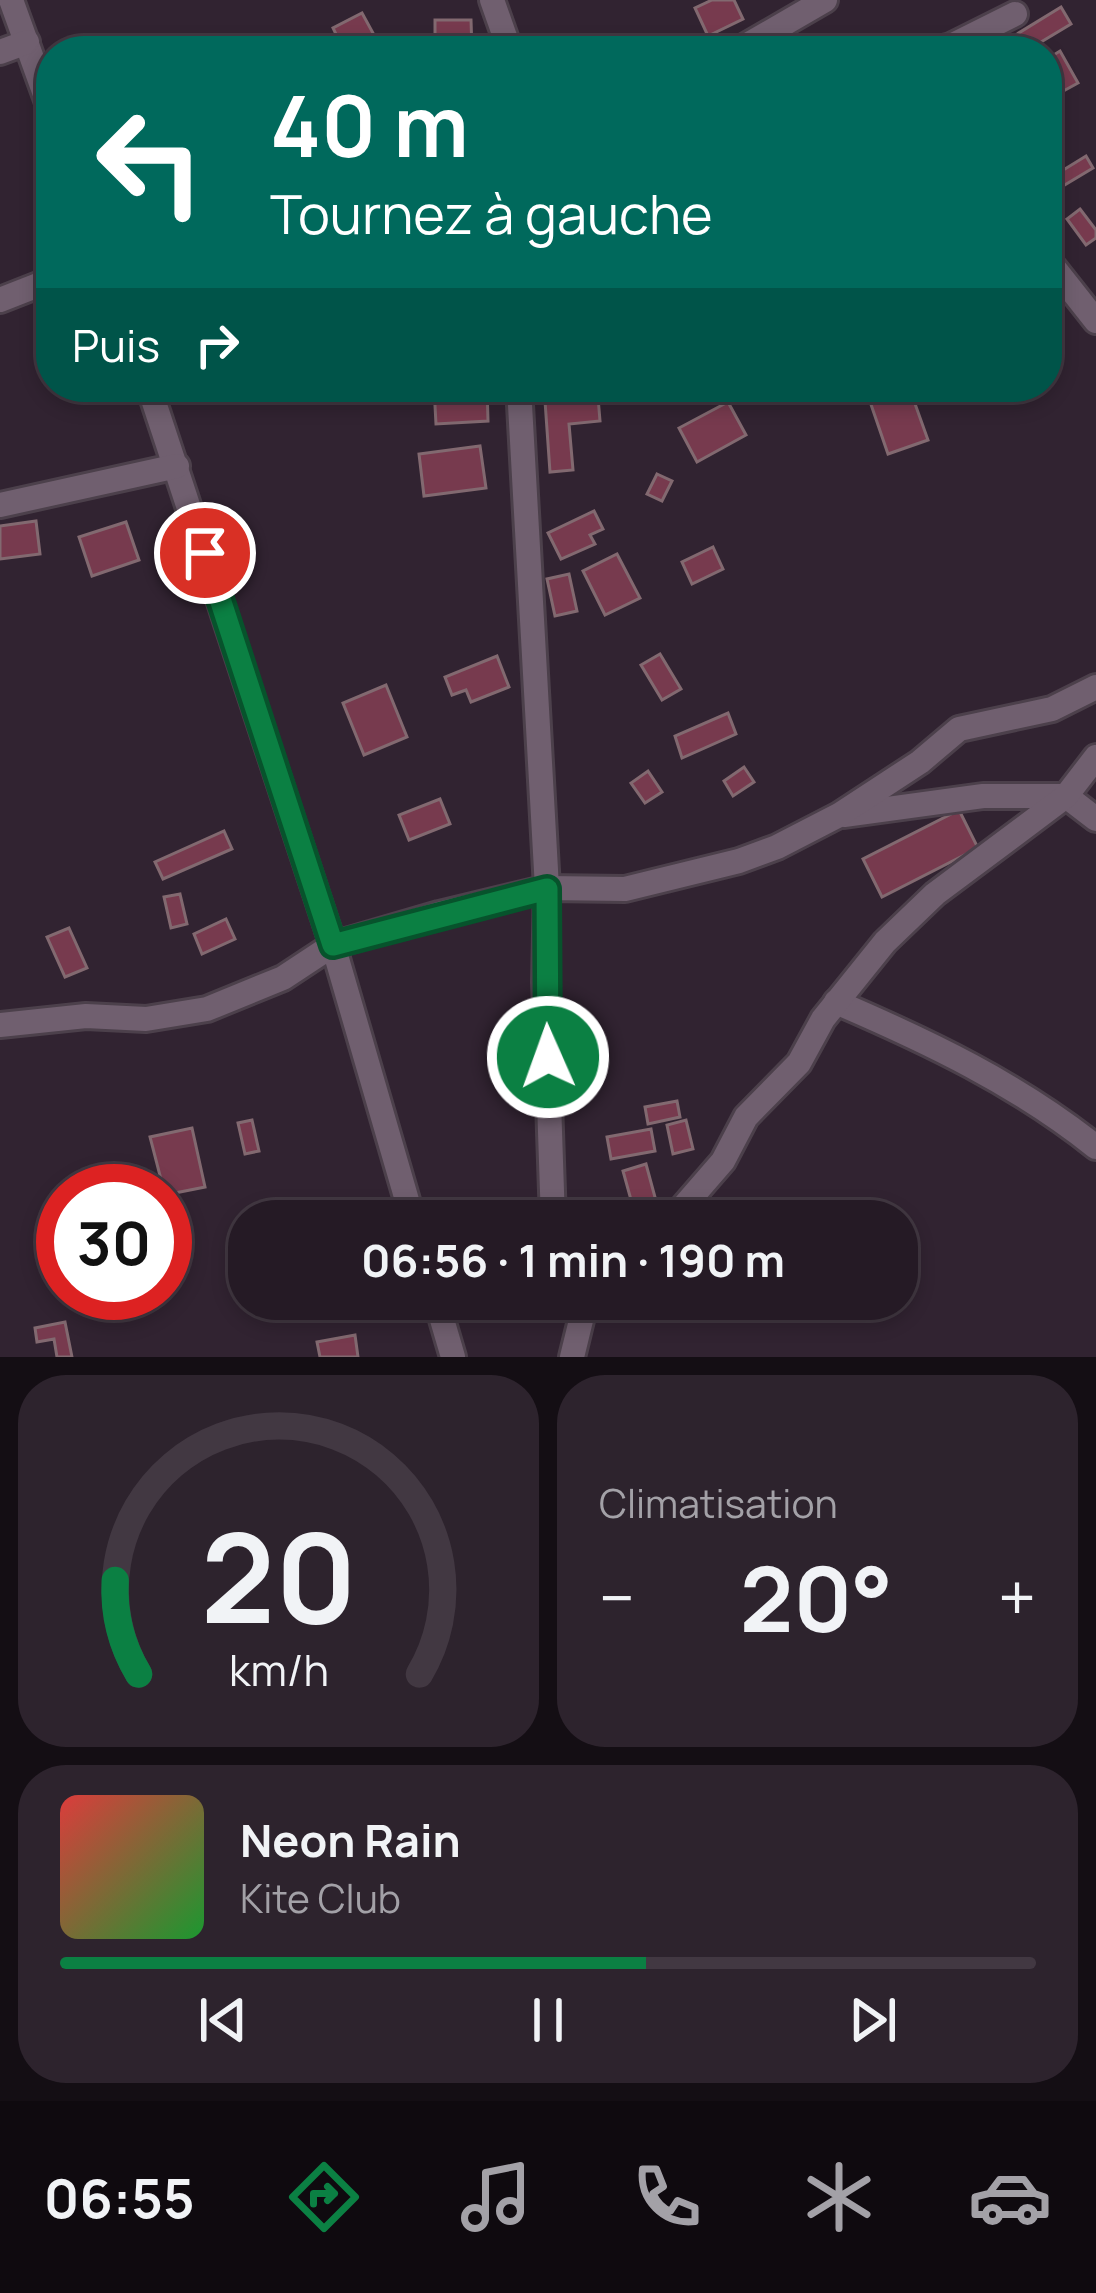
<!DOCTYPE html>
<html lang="fr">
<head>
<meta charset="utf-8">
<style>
	:root { --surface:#251a25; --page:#2d232d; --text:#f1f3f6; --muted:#a3a1a7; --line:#423842; --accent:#0b8043 }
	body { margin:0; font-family:Manrope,sans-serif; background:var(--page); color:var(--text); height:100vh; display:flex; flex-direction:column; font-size:45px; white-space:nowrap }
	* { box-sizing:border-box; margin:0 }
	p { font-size:39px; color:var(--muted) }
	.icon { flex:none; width:66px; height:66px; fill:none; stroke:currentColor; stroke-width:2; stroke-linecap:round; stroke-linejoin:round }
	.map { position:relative; height:1357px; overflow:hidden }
	.drawer { display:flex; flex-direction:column; gap:18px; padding:18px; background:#140e14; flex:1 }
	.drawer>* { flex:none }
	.banner { position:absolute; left:36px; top:36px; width:1026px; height:366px; border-radius:48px; box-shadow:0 6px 18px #0003,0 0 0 3px var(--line); background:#00695c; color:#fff; overflow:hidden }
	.speed { position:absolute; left:36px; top:1164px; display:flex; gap:24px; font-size:60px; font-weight:700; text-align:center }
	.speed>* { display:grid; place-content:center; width:156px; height:156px; border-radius:50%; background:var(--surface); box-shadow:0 6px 18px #0003,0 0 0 3px var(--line); line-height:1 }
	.speed .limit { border:18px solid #d22; background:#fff; color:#111 }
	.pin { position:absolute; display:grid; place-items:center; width:102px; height:102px; color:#fff; margin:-51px; border:6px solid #fff; border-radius:50%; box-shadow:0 3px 12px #0007 }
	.me { position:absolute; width:132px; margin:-66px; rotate:358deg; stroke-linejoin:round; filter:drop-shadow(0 0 9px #0008) }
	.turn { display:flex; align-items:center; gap:42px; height:252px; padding:0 36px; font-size:54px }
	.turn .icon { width:156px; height:156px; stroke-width:2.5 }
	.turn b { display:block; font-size:84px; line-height:102px }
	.then { display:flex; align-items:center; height:114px; padding:0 36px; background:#0003; gap:24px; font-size:45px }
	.big { font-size:90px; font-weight:700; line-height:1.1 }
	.drawer .widget { flex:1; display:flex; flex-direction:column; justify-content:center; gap:18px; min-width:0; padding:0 42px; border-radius:48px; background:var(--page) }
	.drawer .dial { align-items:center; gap:0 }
	.dial svg { height:312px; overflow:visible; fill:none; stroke:var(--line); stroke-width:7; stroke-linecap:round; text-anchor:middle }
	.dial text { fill:var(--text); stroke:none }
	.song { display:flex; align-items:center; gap:36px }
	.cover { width:144px; height:144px; border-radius:18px; background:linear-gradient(135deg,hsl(0 70% 55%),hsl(130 70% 35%)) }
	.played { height:12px; border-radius:6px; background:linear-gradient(90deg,var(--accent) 60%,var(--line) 60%) }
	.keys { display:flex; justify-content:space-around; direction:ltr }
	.heat { display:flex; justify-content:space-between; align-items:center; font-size:66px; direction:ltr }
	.drawer .tiles { flex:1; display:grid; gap:18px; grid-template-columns:1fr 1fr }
	.widget:last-child { grid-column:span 2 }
	.trip { position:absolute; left:228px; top:1200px; width:690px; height:120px; border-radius:48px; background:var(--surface); box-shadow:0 6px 18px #0003,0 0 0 3px var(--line); font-weight:700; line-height:120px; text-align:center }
	.tab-bar { display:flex; height:192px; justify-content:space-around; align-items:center; background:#0f0a0f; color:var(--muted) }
	.tab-bar .icon { width:84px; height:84px }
	.tab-bar .current { color:var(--accent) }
	.tab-bar b { font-size:54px; color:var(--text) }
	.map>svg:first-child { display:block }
</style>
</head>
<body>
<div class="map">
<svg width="1096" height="1357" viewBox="0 0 1096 1357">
	<rect width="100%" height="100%" fill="#312331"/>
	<g fill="#773a4e" stroke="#826970" stroke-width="3">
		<path d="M712,0H734L743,19L708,36L695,8Z"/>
		<path d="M1061,7L1071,24L1026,51H1009L1004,42Z"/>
		<path d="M362,13L379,44L365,51H344L333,28Z"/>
		<path d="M435,20H471L472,51H435Z"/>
		<path d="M1060,51L1078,83L1047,100V59Z"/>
		<path d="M1086,156L1093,168L1048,195L1047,180Z"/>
		<path d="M1080,209L1096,230V238L1086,245L1067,219Z"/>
		<path d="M434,387H487L488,421L436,424Z"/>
		<path d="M865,387H909L928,440L888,454Z"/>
		<path d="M598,397L600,421L569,424L573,470L550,472L545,401Z"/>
		<path d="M728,402L746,435L697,462L679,428Z"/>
		<path d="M480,446L486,488L424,496L419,454Z"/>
		<path d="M657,474L672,481L662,501L647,494Z"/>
		<path d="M594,511L603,529L590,535L595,544L561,559L548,533Z"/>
		<path d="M36,521L40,554L0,559V526Z"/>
		<path d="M126,522L139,560L92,576L79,537Z"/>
		<path d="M713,547L723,569L692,584L682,562Z"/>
		<path d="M617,554L640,598L605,615L583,571Z"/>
		<path d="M569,574L577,611L555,616L547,579Z"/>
		<path d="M660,654L681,689L662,700L641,665Z"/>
		<path d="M497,656L509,687L471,702L466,690L452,695L445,677Z"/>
		<path d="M386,685L407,737L364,755L343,703Z"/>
		<path d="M728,713L736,734L682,758L675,736Z"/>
		<path d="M744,767L754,782L733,796L724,781Z"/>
		<path d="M648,771L662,792L645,803L631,783Z"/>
		<path d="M440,799L450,824L409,840L399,815Z"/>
		<path d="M959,810L978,848L882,897L863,859Z"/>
		<path d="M224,831L232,849L163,879L155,862Z"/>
		<path d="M180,894L187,924L171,928L164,897Z"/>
		<path d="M226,919L235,939L202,954L194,934Z"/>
		<path d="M69,928L87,968L65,977L47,937Z"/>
		<path d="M677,1101L680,1117L648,1124L645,1107Z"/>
		<path d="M252,1120L259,1151L245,1154L238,1123Z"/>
		<path d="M686,1120L693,1149L673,1154L667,1125Z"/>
		<path d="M192,1128L205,1187L165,1195L150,1137Z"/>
		<path d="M651,1129L655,1151L611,1159L607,1137Z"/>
		<path d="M646,1164L659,1212L636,1218L623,1171Z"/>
		<path d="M65,1322L72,1357H57L54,1339L37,1342L35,1328Z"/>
		<path d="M355,1335L358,1357H320L317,1342Z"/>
	</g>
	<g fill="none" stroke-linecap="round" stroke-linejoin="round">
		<defs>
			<g id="minor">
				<path d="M11,0L51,111"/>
				<path d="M492,0L510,51"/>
				<path d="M737,51L825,0"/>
				<path d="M931,51L951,46L1015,14"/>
				<path d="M0,52L27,42"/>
				<path d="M1047,259L1096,321"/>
				<path d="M0,300L51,280"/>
				<path d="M149,387L333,945L413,1221"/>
				<path d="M519,387L547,888L545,982L553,1221"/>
				<path d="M0,505L177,466"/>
				<path d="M844,815L983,796H1066L1096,819"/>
				<path d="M836,1002C929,1042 1017,1084 1096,1147"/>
				<path d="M0,1025L86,1016L146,1019L207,1009L283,978L333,945L439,914L547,888L625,889L739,861L777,847L839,815L920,762L959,729L1052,709L1096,687"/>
				<path d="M671,1221L723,1161L746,1117L799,1063L823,1019L885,942L935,894L1066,796L1096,757"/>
				<path d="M436,1299L453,1357"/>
				<path d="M583,1312L604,1299"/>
				<path d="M572,1357L583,1312L579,1299"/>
			</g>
		</defs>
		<use href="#minor" stroke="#4c404b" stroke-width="30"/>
		<use href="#minor" stroke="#705f6f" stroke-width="24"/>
	</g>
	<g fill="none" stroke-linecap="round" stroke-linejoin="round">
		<defs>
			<path id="route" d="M205,553L333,945L547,889L548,1057"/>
		</defs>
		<use href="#route" stroke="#07532c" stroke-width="30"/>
		<use href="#route" stroke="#0b8043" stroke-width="21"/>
	</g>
</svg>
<div class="speed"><div class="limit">30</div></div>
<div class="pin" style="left:205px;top:553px;background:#d93025"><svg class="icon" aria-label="arrive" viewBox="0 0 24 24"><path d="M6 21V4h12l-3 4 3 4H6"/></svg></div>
<svg class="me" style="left:548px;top:1057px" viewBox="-20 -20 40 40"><circle r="17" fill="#0b8043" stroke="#fff" stroke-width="3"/><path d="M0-11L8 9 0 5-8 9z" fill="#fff"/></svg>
<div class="trip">06:56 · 1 min · 190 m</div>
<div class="banner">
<div class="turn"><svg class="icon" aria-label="left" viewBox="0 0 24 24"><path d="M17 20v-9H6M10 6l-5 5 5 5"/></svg><div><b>40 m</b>Tournez à gauche</div></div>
<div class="then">Puis<svg class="icon" aria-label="right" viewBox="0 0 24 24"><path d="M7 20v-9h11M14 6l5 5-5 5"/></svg></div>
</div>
</div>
<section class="drawer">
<div class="tiles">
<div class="widget dial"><svg viewBox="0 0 100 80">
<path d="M14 69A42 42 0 1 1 86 69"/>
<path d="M14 69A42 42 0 0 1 8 45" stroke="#0b8043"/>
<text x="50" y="56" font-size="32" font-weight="700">20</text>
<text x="50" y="72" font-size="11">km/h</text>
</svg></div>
<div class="widget"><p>Climatisation</p>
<div class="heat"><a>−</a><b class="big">20°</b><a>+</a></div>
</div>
<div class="widget">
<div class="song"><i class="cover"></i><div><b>Neon Rain</b><p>Kite Club</p></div></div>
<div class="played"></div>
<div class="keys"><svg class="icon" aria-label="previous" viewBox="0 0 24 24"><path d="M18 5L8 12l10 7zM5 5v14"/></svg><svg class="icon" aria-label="pause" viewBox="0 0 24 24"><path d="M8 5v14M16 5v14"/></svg><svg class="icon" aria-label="next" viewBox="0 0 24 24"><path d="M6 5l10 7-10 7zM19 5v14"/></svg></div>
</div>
</div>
</section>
<nav class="tab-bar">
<b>06:55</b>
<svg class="icon current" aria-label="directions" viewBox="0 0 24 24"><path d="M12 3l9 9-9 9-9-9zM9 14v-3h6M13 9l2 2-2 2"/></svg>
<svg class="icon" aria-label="music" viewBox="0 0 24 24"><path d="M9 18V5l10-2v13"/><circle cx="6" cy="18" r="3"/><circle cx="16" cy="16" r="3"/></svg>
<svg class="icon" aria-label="phone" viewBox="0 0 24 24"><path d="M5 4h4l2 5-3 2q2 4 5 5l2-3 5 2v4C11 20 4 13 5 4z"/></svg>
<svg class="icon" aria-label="climate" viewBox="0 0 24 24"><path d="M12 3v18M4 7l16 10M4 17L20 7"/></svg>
<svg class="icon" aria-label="car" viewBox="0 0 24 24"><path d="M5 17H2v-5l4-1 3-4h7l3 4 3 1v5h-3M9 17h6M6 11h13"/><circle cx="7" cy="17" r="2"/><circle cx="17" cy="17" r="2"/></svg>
</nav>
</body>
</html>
